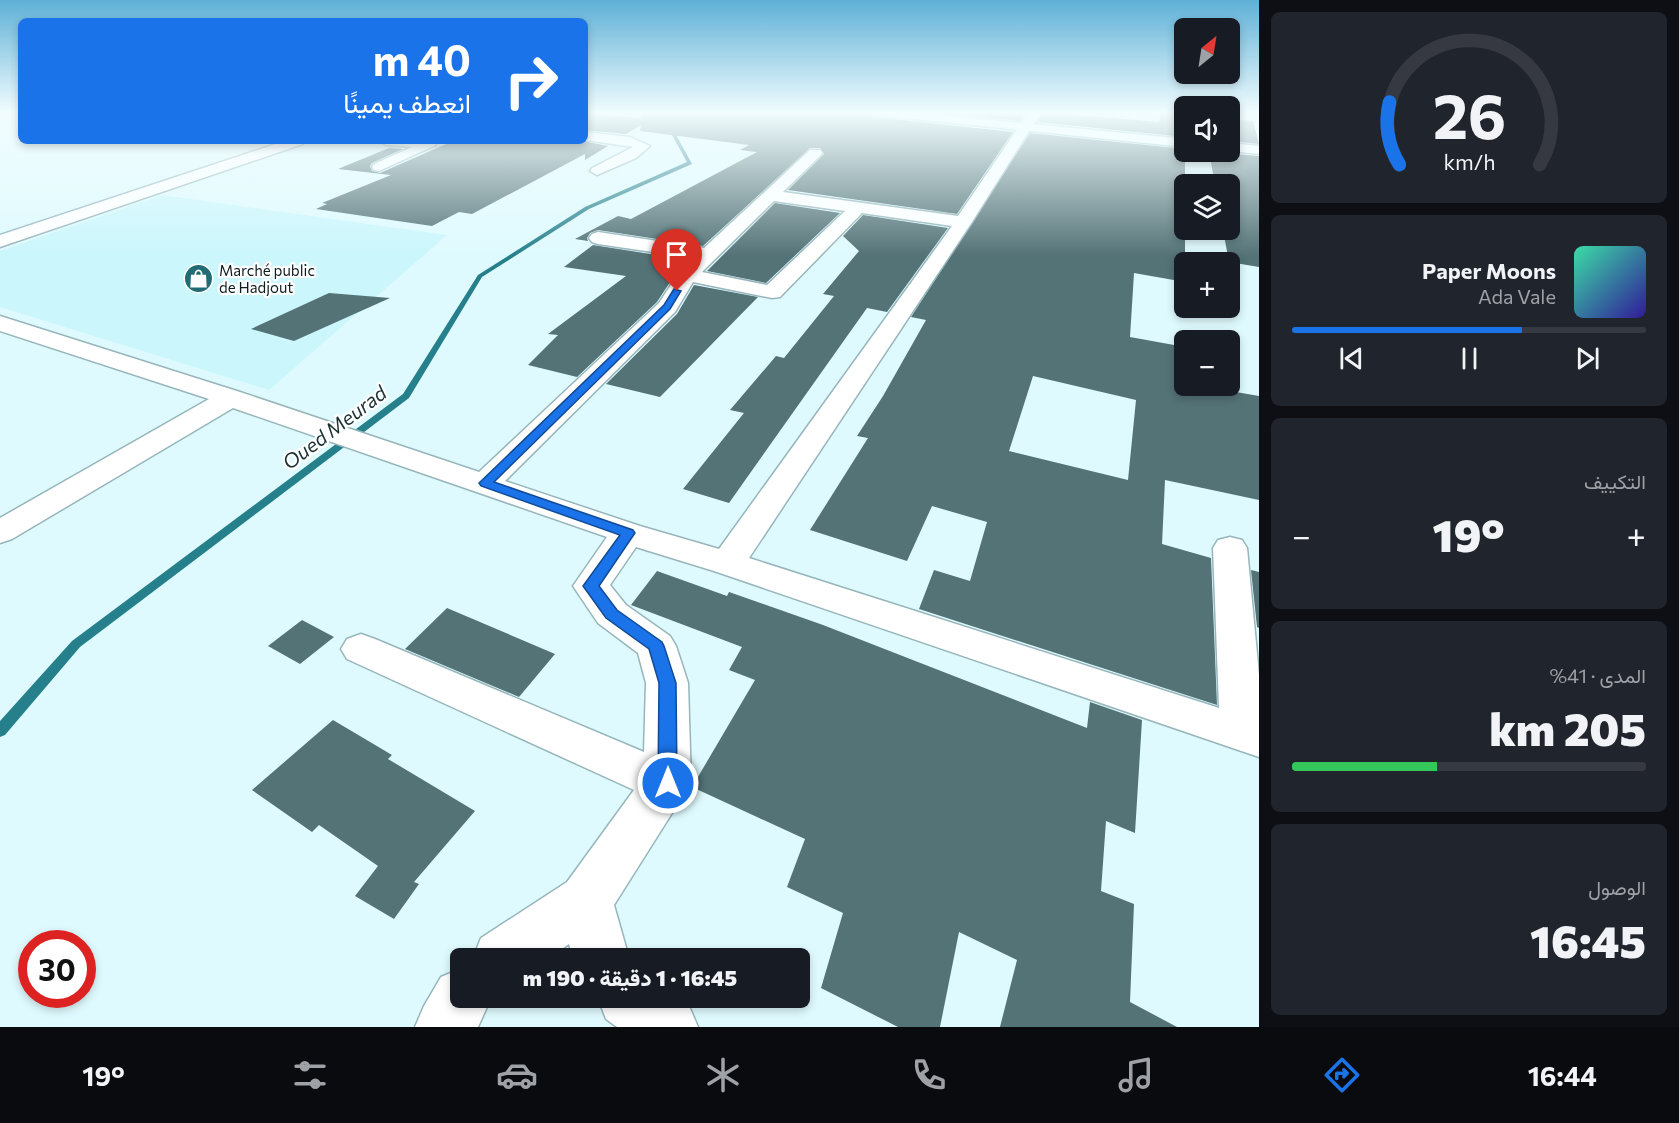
<!DOCTYPE html>
<html lang="ar">
<head>
<meta charset="utf-8">
<style>
	:root { --surface:#171b24; --page:#20242c; --text:#f1f3f6; --muted:#9ea1a6; --line:#363941; --accent:#1a73e8 }
	body { margin:0; font-family:Commissioner,Vazirmatn,sans-serif; background:var(--page); color:var(--text); direction:rtl; height:100vh; display:flex; flex-direction:column; font-size:22px; white-space:nowrap }
	* { box-sizing:border-box; margin:0 }
	p { font-size:20px; color:var(--muted) }
	.icon { flex:none; width:33px; height:33px; fill:none; stroke:currentColor; stroke-width:2; stroke-linecap:round; stroke-linejoin:round }
	.map { position:relative; flex:1; overflow:hidden; direction:ltr }
	.details { display:flex; flex-direction:column; gap:12px; padding:12px; background:#0d0f14; width:420px }
	.details>* { flex:none }
	.banner { position:absolute; left:18px; top:18px; width:570px; height:126px; border-radius:9px; box-shadow:0 3px 9px #0003; direction:rtl; background:#1a73e8; color:#fff; overflow:hidden }
	.needle { width:39px; rotate:30deg }
	.controls { position:absolute; left:1174px; top:18px; display:grid; gap:12px }
	.controls a { display:grid; place-items:center; width:66px; height:66px; border-radius:9px; background:var(--surface); box-shadow:0 3px 9px #0003; font-size:30px }
	.speed { position:absolute; left:18px; top:930px; display:flex; gap:12px; font-size:30px; font-weight:700; text-align:center }
	.speed>* { display:grid; place-content:center; width:78px; height:78px; border-radius:50%; background:var(--surface); box-shadow:0 3px 9px #0003; line-height:1 }
	.speed .limit { border:9px solid #d22; background:#fff; color:#111 }
	.pin { position:absolute; display:grid; place-items:center; width:51px; height:51px; color:#fff; margin:-62px -26px; border-radius:50% 50% 50% 0; rotate:-45deg; box-shadow:0 0 6px #0007 }
	.pin .icon { rotate:45deg }
	.me { position:absolute; width:66px; margin:-33px; rotate:0deg; stroke-linejoin:round; filter:drop-shadow(0 0 4px #0008) }
	.turn { display:flex; align-items:center; gap:21px; height:126px; padding:0 18px; font-size:27px }
	.turn .icon { width:78px; height:78px; stroke-width:2.5 }
	.turn b { display:block; font-size:42px; line-height:51px }
	.big { font-size:45px; font-weight:800; line-height:1.1 }
	.details .tile { flex:1; display:flex; flex-direction:column; justify-content:center; gap:9px; min-width:0; padding:0 21px; border-radius:9px; background:var(--page) }
	.details .dial { align-items:center; gap:0 }
	.dial svg { height:156px; overflow:visible; fill:none; stroke:var(--line); stroke-width:7; stroke-linecap:round; text-anchor:middle }
	.dial text { fill:var(--text); stroke:none }
	.song { display:flex; align-items:center; gap:18px }
	.cover { width:72px; height:72px; border-radius:9px; background:linear-gradient(135deg,hsl(160 70% 55%),hsl(250 70% 35%)) }
	.played { height:6px; border-radius:3px; background:linear-gradient(90deg,var(--accent) 65%,var(--line) 65%) }
	.keys { display:flex; justify-content:space-around; direction:ltr }
	.heat { display:flex; justify-content:space-between; align-items:center; font-size:33px; direction:ltr }
	.charge { height:9px; border-radius:4px; background:linear-gradient(90deg,#34c759 41%,var(--line) 0) }
	.trip { position:absolute; left:450px; top:948px; width:360px; height:60px; border-radius:9px; background:var(--surface); box-shadow:0 3px 9px #0003; font-weight:800; line-height:60px; text-align:center; direction:rtl }
	.dock { display:flex; height:96px; justify-content:space-around; align-items:center; background:#090b0e; color:var(--muted) }
	.dock .icon { width:42px; height:42px }
	.dock .current { color:var(--accent) }
	.dock b { font-size:27px; color:var(--text) }
	main { display:flex; flex:1; min-height:0 }
	.map>svg:first-child { display:block }
</style>
</head>
<body>
<main>
<section class="details">
<div class="tile dial"><svg viewBox="0 0 100 80">
<path d="M14 69A42 42 0 1 1 86 69"/>
<path d="M14 69A42 42 0 0 1 9 37" stroke="#1a73e8"/>
<text x="50" y="56" font-size="32" font-weight="700">26</text>
<text x="50" y="72" font-size="11">km/h</text>
</svg></div>
<div class="tile">
<div class="song"><i class="cover"></i><div><b>Paper Moons</b><p>Ada Vale</p></div></div>
<div class="played"></div>
<div class="keys"><svg class="icon" aria-label="previous" viewBox="0 0 24 24"><path d="M18 5L8 12l10 7zM5 5v14"/></svg><svg class="icon" aria-label="pause" viewBox="0 0 24 24"><path d="M8 5v14M16 5v14"/></svg><svg class="icon" aria-label="next" viewBox="0 0 24 24"><path d="M6 5l10 7-10 7zM19 5v14"/></svg></div>
</div>
<div class="tile"><p>التكييف</p>
<div class="heat"><a>−</a><b class="big">19°</b><a>+</a></div>
</div>
<div class="tile"><p>المدى · 41%</p><b class="big">205 km</b><div class="charge"></div></div>
<div class="tile"><p>الوصول</p><b class="big">16:45</b></div>
</section>
<div class="map">
<svg width="1259" height="1027" viewBox="0 0 1259 1027">
	<rect width="100%" height="100%" fill="#dffafe"/>
	<path fill="#caf6fc" d="M162,195L447,235L269,390L0,307V251Z"/>
	<g fill="none" stroke-linecap="round" stroke-linejoin="round">
		<path fill="#26808c" fill-rule="evenodd" d="M645,112H649L675,133L692,164L589,209L482,277L409,398L80,647L5,735L0,737V721L72,641L403,394L478,275L585,207L687,162L672,135Z"/>
	</g>
	<g fill="#547377" fill-rule="evenodd">
		<path d="M641,112H866L874,117L1013,132L957,214L788,190L824,154L820,148H810L703,246L598,230L590,233L587,238L588,241L575,239L618,216L631,219L757,152L740,150L749,145L640,131L641,125L626,134L585,130V113L641,118Z"/>
		<path d="M932,112H1026L1020,121Z"/>
		<path d="M1043,112L1159,122L1161,112H1185V137L1037,122Z"/>
		<path d="M1230,119L1253,121L1259,144L1230,141Z"/>
		<path d="M1030,133L1185,149V282L1134,273L1130,337L1185,347V386H1201L1259,396V500L1165,480L1162,544L1211,558L1217,705L919,609L934,570L970,581L987,522L932,506L907,561L810,530L868,438L857,436L883,396L926,320L911,317ZM1033,376L1136,400L1128,480L1009,451Z"/>
		<path d="M453,141H583L608,146L585,160V154L472,214L459,212L432,226L316,209L327,204L322,203L391,175L338,169L389,148L403,149L372,163L370,166L372,171L380,173Z"/>
		<path d="M1209,152L1259,156V267L1229,262L1223,230H1230V184H1215Z"/>
		<path d="M775,203L840,213L766,283L707,271Z"/>
		<path d="M863,215L948,228L887,312L867,308L729,503L683,489L744,413L730,410L776,356L784,358L834,296L823,294L859,251L843,236Z"/>
		<path d="M593,245L689,260L678,270L657,302L577,377L528,365L558,335L548,334L626,276L564,267Z"/>
		<path d="M694,285L758,297L660,397L606,384L677,314Z"/>
		<path d="M329,293L390,298L294,341L251,329Z"/>
		<path d="M1251,570L1259,572V628L1257,627Z"/>
		<path d="M657,571L727,596L729,592L823,625L1087,728L1090,702L1142,720L1135,833L1106,821L1101,891L1134,904L1130,1002L1177,1027H1000L1017,960L959,932L940,1027H898L821,988L843,913L787,887L805,839L692,787L755,680L729,670L742,647L631,605Z"/>
		<path d="M447,608L555,654L519,697L405,649Z"/>
		<path d="M302,620L334,637L300,664L268,646Z"/>
		<path d="M333,720L392,755L388,759L475,811L414,882L419,884L394,919L355,896L378,866L319,825L312,832L252,790Z"/>
	</g>
	<g fill="none" stroke-linecap="round" stroke-linejoin="round">
		<defs>
			<g id="minor">
				<path d="M1029,112H1041L972,222L749,558L1219,708L1213,548L1218,540L1230,537L1242,540L1247,548L1259,675V757L714,571L636,547L610,585L626,605L670,636L676,646L688,683L691,783L614,905L629,958H573L569,944L549,958H473L481,938L567,882L634,790L347,659L341,649L347,639L361,634L375,639L644,752L646,683L638,653L598,623L573,586L607,537L233,408L12,539L0,543V518L209,399L0,331V316L240,392L479,472L659,303L680,271L694,258L598,244L592,242L589,238L592,234L598,232L704,248L810,150H820L822,153L820,156L783,192L958,216ZM774,201L845,211L767,285L702,272ZM862,213L952,226L719,549L640,526L505,481L675,312L693,282L772,298L780,297Z"/>
				<path d="M585,132L630,137L650,146L636,158L597,175L590,171L592,168L633,147L585,140Z"/>
				<path d="M285,141H305L303,144L0,247V235Z"/>
				<path d="M379,141H429L436,145L379,171L374,170L372,167L374,164L412,147L386,145Z"/>
				<path d="M460,969V998H491L478,1027H415L424,1006L441,977Z"/>
				<path d="M598,998H677L689,1006L698,1027H617L606,1019Z"/>
			</g>
			<g id="major">
				<path d="M868,112H909L1185,139V147L874,115Z"/>
				<path d="M1230,143L1259,146V154L1230,151Z"/>
			</g>
		</defs>
		<use href="#minor" stroke="#96b6bb" stroke-width="3"/>
		<use href="#major" stroke="#96b6bb" stroke-width="3"/>
		<use href="#minor" fill="#fff" fill-rule="evenodd"/>
		<use href="#major" fill="#fff" fill-rule="evenodd"/>
	</g>
	<linearGradient id="sky" x2="0" y2="1"><stop stop-color="#5eb0d6"/><stop offset="0.44" stop-color="#f1fdff"/><stop offset="1" stop-color="#f1fdff" stop-opacity="0"/></linearGradient>
	<rect width="1259" height="256" fill="url(#sky)"/>
	<path fill="#1a73e8" stroke="#114b97" stroke-width="1.5" d="M674,289L681,291L670,309L494,482L633,530L635,533L599,586L617,610L662,642L664,646L676,683L677,783L674,789L668,792L661,789L658,783L659,683L649,649L606,618L583,586L620,535L481,486L479,483L664,305Z"/>
	<defs>
		<symbol id="shop-disc" viewBox="-11 -11 22 22"><circle r="9.5" fill="#216b75" stroke="#fff"/><path d="M-5-2.5h2.3a2.7 3.5 0 0 1 5.4 0H5L5.5 6h-11ZM-1.5-2.5h3a1.5 2.3 0 0 0-3 0Z" fill="#fff"/></symbol>
	</defs>
	<g fill-rule="evenodd">
		<use href="#shop-disc" x="182" y="262" width="33" height="33"/>
	</g>
	<g text-anchor="middle" dominant-baseline="central" stroke-width="4.5" stroke-linejoin="round" paint-order="stroke">
		<g font-size="15" fill="#0f1c1e" stroke="#fff" text-anchor="start">
			<text x="219" y="270">Marché public<tspan x="219" dy="17">de Hadjout</tspan></text>
		</g>
		<g font-size="20" font-style="italic" fill="#1c3134" stroke="#fff">
			<text transform="translate(334 427) rotate(-37)">Oued Meurad</text>
		</g>
	</g>
</svg>
<div class="controls">
<a><svg class="needle" viewBox="-14 -14 28 28"><path d="M0-13l5 13h-10z" fill="#e53935"/><path d="M0 13l5-13h-10z" fill="#9ea1a6"/></svg></a>
<a><svg class="icon" aria-label="sound" viewBox="0 0 24 24"><path d="M4 9h4l5-4v14l-5-4H4zM17 9q2 3 0 6"/></svg></a>
<a><svg class="icon" aria-label="layers" viewBox="0 0 24 24"><path d="M12 4l9 5-9 5-9-5zM3 14l9 5 9-5"/></svg></a>
<a>+</a>
<a>−</a>
</div>
<div class="speed"><div class="limit">30</div></div>
<div class="pin" style="left:677px;top:291px;background:#d93025"><svg class="icon" aria-label="arrive" viewBox="0 0 24 24"><path d="M6 21V4h12l-3 4 3 4H6"/></svg></div>
<svg class="me" style="left:668px;top:783px" viewBox="-20 -20 40 40"><circle r="17" fill="#1a73e8" stroke="#fff" stroke-width="3"/><path d="M0-11L8 9 0 5-8 9z" fill="#fff"/></svg>
<div class="trip">16:45 · 1 دقيقة · 190 m</div>
<div class="banner">
<div class="turn"><svg class="icon" aria-label="right" viewBox="0 0 24 24"><path d="M7 20v-9h11M14 6l5 5-5 5"/></svg><div><b>40 m</b>انعطف يمينًا</div></div>
</div>
</div>
</main>
<nav class="dock">
<b>16:44</b>
<svg class="icon current" aria-label="directions" viewBox="0 0 24 24"><path d="M12 3l9 9-9 9-9-9zM9 14v-3h6M13 9l2 2-2 2"/></svg>
<svg class="icon" aria-label="music" viewBox="0 0 24 24"><path d="M9 18V5l10-2v13"/><circle cx="6" cy="18" r="3"/><circle cx="16" cy="16" r="3"/></svg>
<svg class="icon" aria-label="phone" viewBox="0 0 24 24"><path d="M5 4h4l2 5-3 2q2 4 5 5l2-3 5 2v4C11 20 4 13 5 4z"/></svg>
<svg class="icon" aria-label="climate" viewBox="0 0 24 24"><path d="M12 3v18M4 7l16 10M4 17L20 7"/></svg>
<svg class="icon" aria-label="car" viewBox="0 0 24 24"><path d="M5 17H2v-5l4-1 3-4h7l3 4 3 1v5h-3M9 17h6M6 11h13"/><circle cx="7" cy="17" r="2"/><circle cx="17" cy="17" r="2"/></svg>
<svg class="icon" aria-label="filters" viewBox="0 0 24 24"><path d="M4 7h16M4 17h16"/><circle cx="9" cy="7" r="2"/><circle cx="15" cy="17" r="2"/></svg>
<b>19°</b>
</nav>
</body>
</html>
